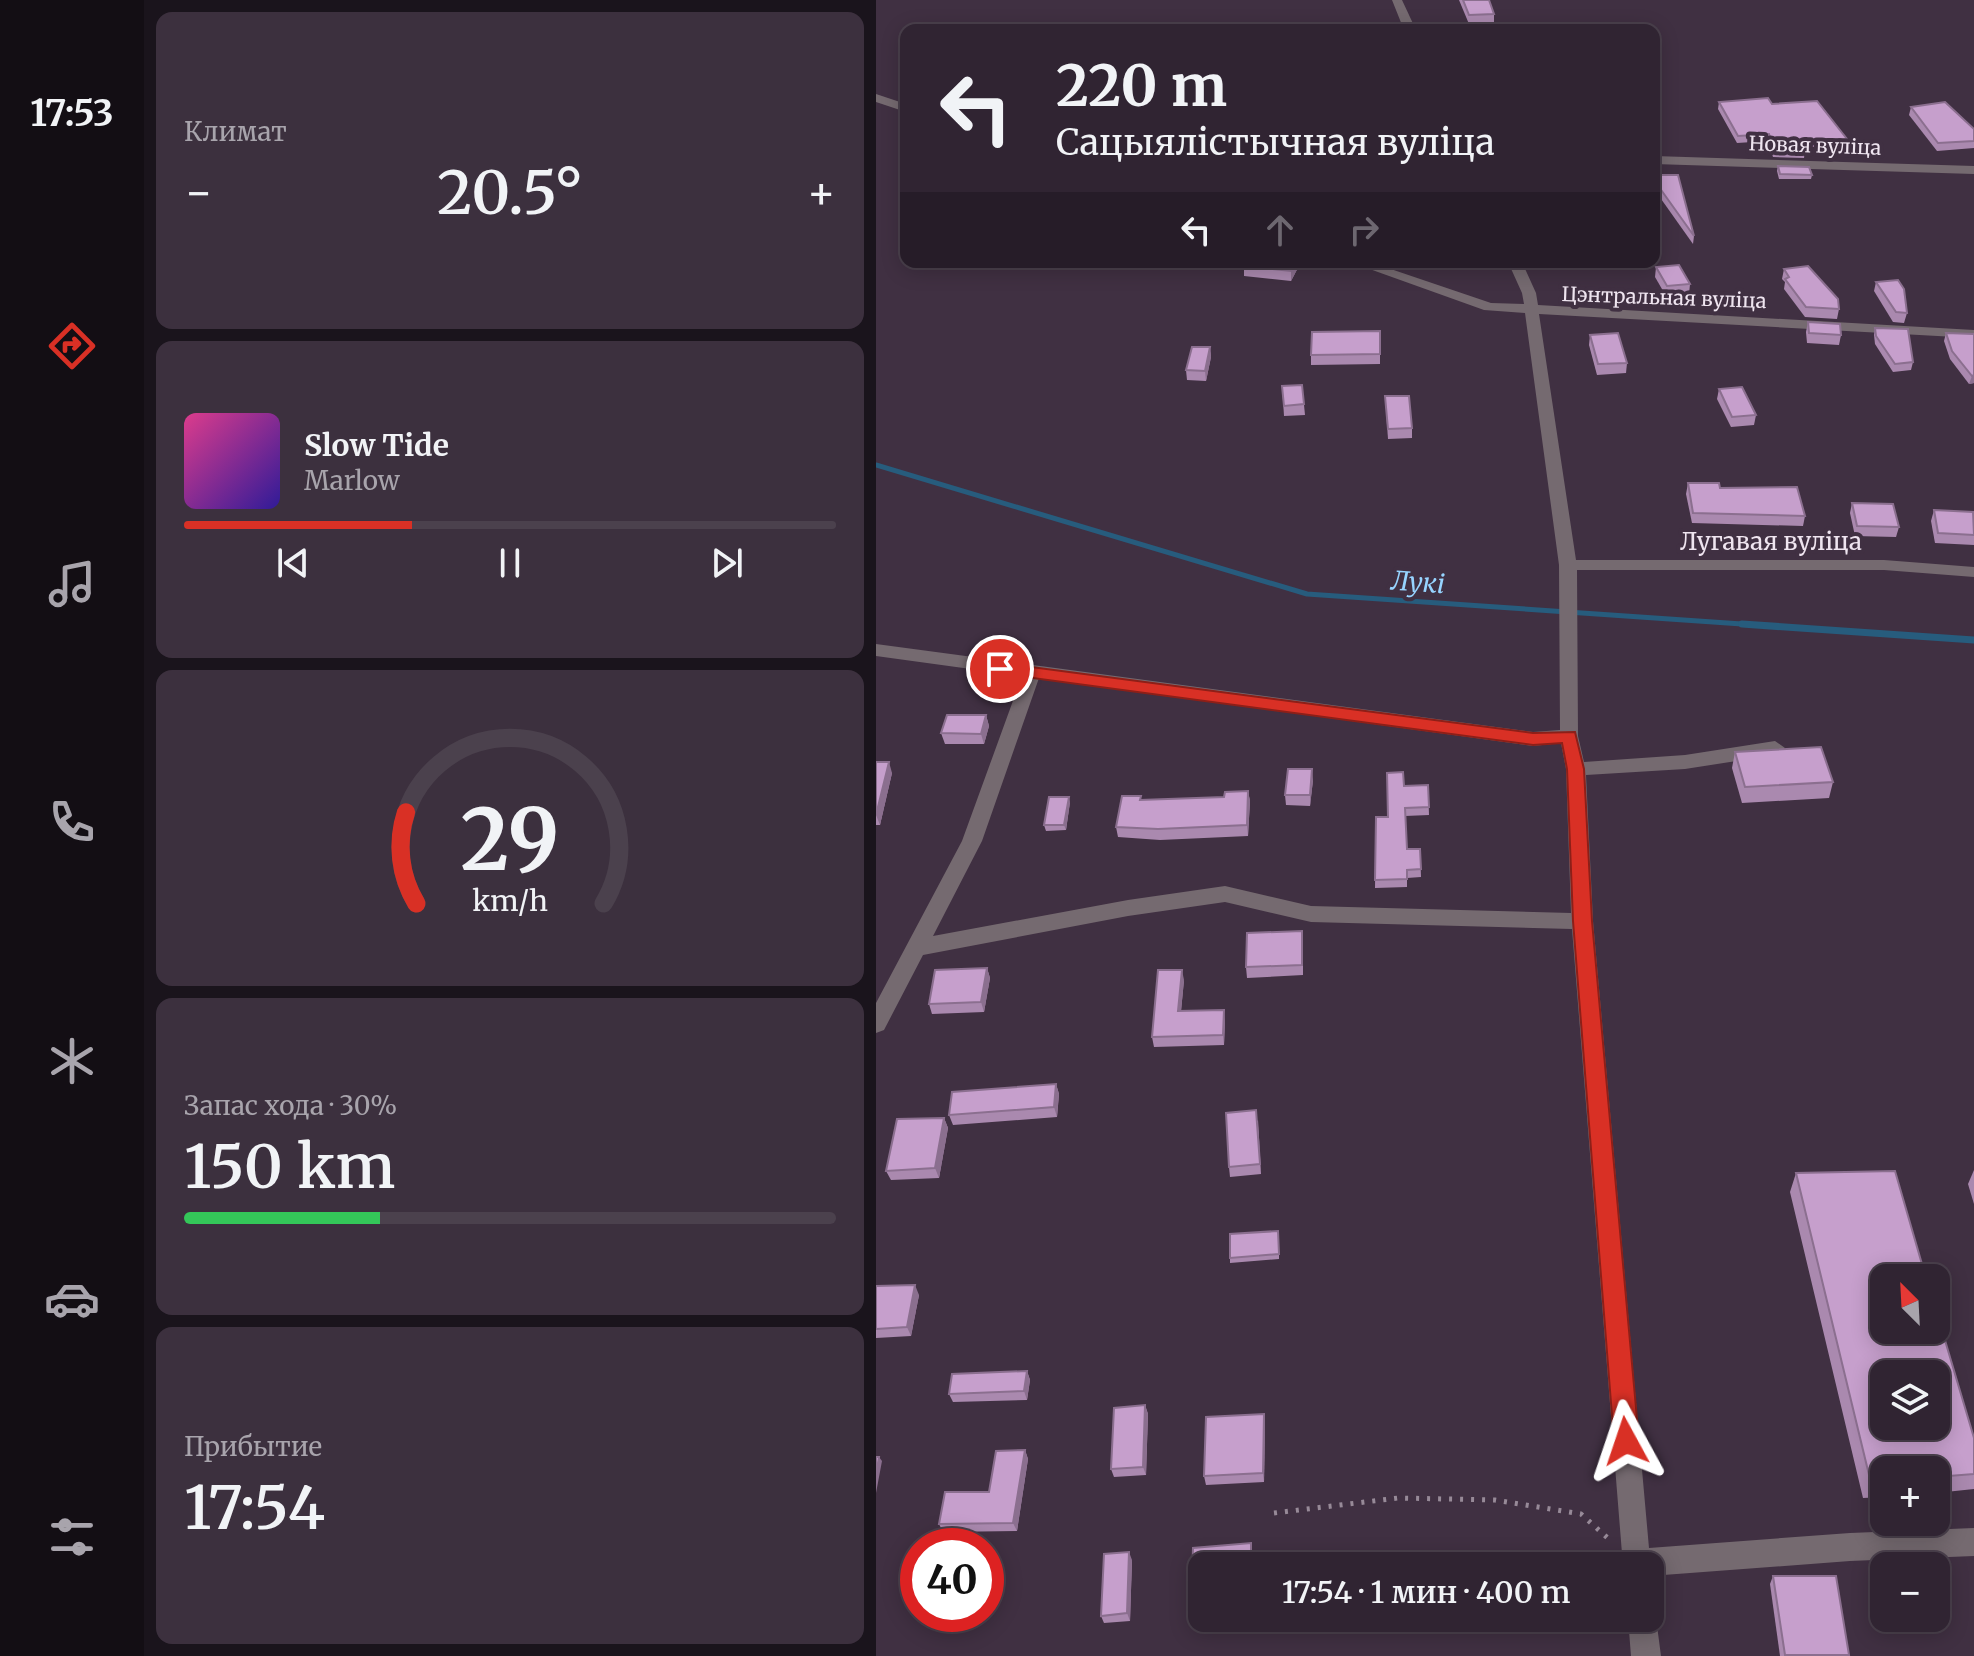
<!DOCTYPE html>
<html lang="ru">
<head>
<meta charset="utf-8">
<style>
	:root { --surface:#302432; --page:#3c303e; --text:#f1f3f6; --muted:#a8a4ac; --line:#4b414d; --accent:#d93025 }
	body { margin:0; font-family:Merriweather,serif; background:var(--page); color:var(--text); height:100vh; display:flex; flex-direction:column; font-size:30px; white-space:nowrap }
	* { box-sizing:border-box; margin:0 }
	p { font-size:26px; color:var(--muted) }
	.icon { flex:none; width:44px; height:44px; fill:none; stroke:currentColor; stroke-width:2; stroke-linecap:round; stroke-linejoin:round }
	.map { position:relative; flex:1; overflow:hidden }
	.details { display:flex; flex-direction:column; gap:12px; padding:12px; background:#1a141c; width:732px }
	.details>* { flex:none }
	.hud { position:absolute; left:24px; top:24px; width:760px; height:244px; border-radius:16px; box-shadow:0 4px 20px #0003,0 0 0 2px var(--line); background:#302432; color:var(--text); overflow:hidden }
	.needle { width:52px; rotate:336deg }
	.fabs { position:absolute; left:994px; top:1264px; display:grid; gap:16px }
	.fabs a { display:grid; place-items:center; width:80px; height:80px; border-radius:16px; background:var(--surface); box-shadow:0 4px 20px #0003,0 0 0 2px var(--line); font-size:40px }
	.speed { position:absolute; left:24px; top:1528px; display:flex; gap:16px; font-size:40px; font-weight:700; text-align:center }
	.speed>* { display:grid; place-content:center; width:104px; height:104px; border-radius:50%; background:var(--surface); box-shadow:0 4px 20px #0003,0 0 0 2px var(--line); line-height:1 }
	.speed .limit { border:12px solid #d22; background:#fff; color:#111 }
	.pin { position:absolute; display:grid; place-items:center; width:68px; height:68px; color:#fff; margin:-34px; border:4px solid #fff; border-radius:50%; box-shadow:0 2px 8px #0007 }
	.me { position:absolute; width:88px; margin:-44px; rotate:355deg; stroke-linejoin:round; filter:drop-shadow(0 0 6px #0008) }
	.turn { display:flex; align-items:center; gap:28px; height:168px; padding:0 24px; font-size:36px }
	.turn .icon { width:104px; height:104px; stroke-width:2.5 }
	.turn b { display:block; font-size:56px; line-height:68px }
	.lanes { display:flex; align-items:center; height:76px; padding:0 24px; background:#0003; justify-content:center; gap:40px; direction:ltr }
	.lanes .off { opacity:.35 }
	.big { font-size:60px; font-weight:600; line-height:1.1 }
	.details .widget { flex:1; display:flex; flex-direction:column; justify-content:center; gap:12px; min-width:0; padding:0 28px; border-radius:16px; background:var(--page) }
	.details .dial { align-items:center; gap:0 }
	.dial svg { height:208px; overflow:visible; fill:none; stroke:var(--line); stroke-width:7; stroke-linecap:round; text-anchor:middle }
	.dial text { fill:var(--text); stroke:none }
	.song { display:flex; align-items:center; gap:24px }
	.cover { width:96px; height:96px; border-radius:12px; background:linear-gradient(135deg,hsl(330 70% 55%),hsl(250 70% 35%)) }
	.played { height:8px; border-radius:4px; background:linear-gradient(90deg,var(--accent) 35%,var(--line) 35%) }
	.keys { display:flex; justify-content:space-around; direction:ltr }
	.heat { display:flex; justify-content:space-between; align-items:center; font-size:44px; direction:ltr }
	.charge { height:12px; border-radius:6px; background:linear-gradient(90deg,#34c759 30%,var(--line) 0) }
	.trip { position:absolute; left:312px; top:1552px; width:476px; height:80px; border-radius:16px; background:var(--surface); box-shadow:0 4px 20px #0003,0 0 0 2px var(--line); font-weight:600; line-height:80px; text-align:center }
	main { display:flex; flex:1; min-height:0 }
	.dock { display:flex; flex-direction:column; width:144px; justify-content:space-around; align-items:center; background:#130e14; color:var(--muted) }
	.dock .icon { width:56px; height:56px }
	.dock .current { color:var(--accent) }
	.dock b { font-size:36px; color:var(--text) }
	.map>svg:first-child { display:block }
</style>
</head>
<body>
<main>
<nav class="dock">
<b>17:53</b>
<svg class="icon current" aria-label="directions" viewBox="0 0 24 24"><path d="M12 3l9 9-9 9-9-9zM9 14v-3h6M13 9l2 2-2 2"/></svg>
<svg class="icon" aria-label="music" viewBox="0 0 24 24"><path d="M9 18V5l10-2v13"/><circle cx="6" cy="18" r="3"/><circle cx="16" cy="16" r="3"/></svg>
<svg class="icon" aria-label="phone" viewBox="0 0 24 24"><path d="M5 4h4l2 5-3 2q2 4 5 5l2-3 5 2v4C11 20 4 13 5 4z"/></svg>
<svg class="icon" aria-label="climate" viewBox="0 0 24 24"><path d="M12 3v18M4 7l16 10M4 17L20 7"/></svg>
<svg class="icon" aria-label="car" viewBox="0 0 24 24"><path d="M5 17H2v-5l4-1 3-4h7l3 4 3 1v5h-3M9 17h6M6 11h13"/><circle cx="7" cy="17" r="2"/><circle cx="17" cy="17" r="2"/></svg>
<svg class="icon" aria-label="filters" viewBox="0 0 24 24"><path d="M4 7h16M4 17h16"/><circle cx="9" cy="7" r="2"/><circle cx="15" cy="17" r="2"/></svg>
</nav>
<section class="details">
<div class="widget"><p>Климат</p>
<div class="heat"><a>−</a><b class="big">20.5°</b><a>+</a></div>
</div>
<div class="widget">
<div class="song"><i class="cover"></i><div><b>Slow Tide</b><p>Marlow</p></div></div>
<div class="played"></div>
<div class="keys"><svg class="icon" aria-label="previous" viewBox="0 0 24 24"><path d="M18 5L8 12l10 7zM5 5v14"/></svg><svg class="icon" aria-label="pause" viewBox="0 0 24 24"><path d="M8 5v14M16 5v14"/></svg><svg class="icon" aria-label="next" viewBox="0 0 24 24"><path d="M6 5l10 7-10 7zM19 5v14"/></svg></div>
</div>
<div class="widget dial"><svg viewBox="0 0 100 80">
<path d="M14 69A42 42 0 1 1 86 69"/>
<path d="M14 69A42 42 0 0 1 10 34" stroke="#d93025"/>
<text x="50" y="56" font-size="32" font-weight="700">29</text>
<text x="50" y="72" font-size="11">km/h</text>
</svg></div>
<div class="widget"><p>Запас хода · 30%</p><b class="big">150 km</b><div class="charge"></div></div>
<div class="widget"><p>Прибытие</p><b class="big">17:54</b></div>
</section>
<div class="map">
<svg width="1098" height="1656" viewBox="0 0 1098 1656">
	<rect width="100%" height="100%" fill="#403042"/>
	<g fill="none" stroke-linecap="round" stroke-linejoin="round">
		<path stroke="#275c7d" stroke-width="5" d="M0,465L431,594L895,626"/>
		<path stroke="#275c7d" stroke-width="7" d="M866,624L1098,640"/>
		<path stroke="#978a98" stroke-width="5" stroke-dasharray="3 8" stroke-linecap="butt" d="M398,1513L522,1498L619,1500L705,1514L735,1541"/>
		<g fill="#756a70" fill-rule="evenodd">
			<path d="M516,0H526L540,30H528Z"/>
			<path d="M0,94L30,104V112L0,102Z"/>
			<path d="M778,156L1098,166V174L778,164Z"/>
			<path d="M474,262H494L615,303L648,304L646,293L632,262H646L660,293L662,305L1098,330V338L663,314L700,560H1008L1098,567V577L1008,570H701L702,736L708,762L809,755L899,741L909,748L899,755L809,769L710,775L717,921L773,1548L974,1533L1098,1528V1556L974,1561L774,1576V1566H747L696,929L435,922L349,902L252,916L47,955L8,1030L0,1033V1003L86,841L146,676L0,656V644L657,732L684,730L683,565L649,313L608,310ZM163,678L657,746L685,743L690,769L695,913L435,906L349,886L252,900L57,936L106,841Z"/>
			<path d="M774,1607L780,1618L785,1656H755L752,1618H774Z"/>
		</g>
	</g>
	<g fill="#aa89af">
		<path d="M583,0H613L618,14V22L593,24Z"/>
		<path d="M843,102L896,104L971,139L970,146L928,147L929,151L928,158L897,157L892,141L861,143L842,109Z"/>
		<path d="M1035,107L1098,129V148L1061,151L1033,115Z"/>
		<path d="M902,166L936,175L935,179H903L901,171Z"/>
		<path d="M778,175L818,236L817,244L778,189Z"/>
		<path d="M425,262L415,281L368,276V266Z"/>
		<path d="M780,267L814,284L813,294L790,296L779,277Z"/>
		<path d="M908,269L963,309L961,319L929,317L908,289L909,282L906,279Z"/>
		<path d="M1000,282L1031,313L1028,323L1017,322L998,291Z"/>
		<path d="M932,322L965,335L963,345L931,343L930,332Z"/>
		<path d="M999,328L1037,362L1035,370L1017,372L999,344L998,335Z"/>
		<path d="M504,331V364L435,365V355Z"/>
		<path d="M1070,333L1098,334V383L1093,384L1074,359L1068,341Z"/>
		<path d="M714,335L751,363L750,373L721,375L713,345Z"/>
		<path d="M334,347L335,357L330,381L311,380L310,370Z"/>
		<path d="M426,385L429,415L408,416L406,386Z"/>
		<path d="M843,389L880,415L878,425L855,427L841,399Z"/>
		<path d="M509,396L536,428V438L512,439Z"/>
		<path d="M812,483L844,488L929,516L927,526L816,523L810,494Z"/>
		<path d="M976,503L1023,527L1020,537L979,536L974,513Z"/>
		<path d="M1058,510L1098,518V545L1059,543L1055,521Z"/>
		<path d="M110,715L113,726L108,744H69L65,733Z"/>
		<path d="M859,752L957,782L953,798L866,803L856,768Z"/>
		<path d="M0,762L16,773L4,825H0Z"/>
		<path d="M437,780L434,806L410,805L409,795Z"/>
		<path d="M552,785L553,815L529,816L531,849H544L545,877L531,878V887L499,888L500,817H512L528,786Z"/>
		<path d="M372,791L374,801L372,836L284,840L242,837L240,827L266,800L348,797Z"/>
		<path d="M194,802L190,830L170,831L168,825Z"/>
		<path d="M427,942V975L371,978L370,967Z"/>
		<path d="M111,968L114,978L108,1012L56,1014L53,1004Z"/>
		<path d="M308,980L305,1011L349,1020L348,1045L278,1047L276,1037Z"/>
		<path d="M180,1084L183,1094L181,1117L77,1125L73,1115Z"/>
		<path d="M68,1118L72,1128L63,1178L15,1180L10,1171Z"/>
		<path d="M382,1120L385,1174L354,1177L353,1167Z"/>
		<path d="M1098,1170V1204L1092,1184Z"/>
		<path d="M920,1173L1098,1438V1489L1060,1493V1470H1008V1497L987,1498L914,1192Z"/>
		<path d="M403,1236V1259L354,1263V1258Z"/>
		<path d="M0,1286L43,1295L35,1336L0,1338Z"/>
		<path d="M151,1371L154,1380L151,1400L77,1402L73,1394Z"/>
		<path d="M269,1405L272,1414L270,1475L238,1477L235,1469Z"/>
		<path d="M388,1414L389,1423L388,1482L330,1485L328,1476Z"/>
		<path d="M149,1450L152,1459L141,1531L67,1532L63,1524L113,1492Z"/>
		<path d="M375,1543L376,1551V1566H326V1618L376,1619L317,1623L315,1615L317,1548Z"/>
		<path d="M256,1560L254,1621L228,1623L225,1616Z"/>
		<path d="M897,1576L973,1655L972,1656H904L894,1584Z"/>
	</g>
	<g fill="#8b6f8f">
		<path d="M419,262H425L415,281V271Z"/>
		<path d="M334,347L335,357L330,381L329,371Z"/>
		<path d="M1098,375V383L1093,384L1096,376Z"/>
		<path d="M110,715L113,726L108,744L105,734Z"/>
		<path d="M13,762L16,773L4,825L0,815Z"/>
		<path d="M436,769L437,780L434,806V795Z"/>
		<path d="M372,791L374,801L372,836L371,825Z"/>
		<path d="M193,797L194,802L190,830L188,825Z"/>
		<path d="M111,968L114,978L108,1012L105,1002Z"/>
		<path d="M306,970L308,980L304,1022L302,1011Z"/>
		<path d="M348,1010L349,1020L348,1045L347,1035Z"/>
		<path d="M180,1084L183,1094L181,1117L178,1107Z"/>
		<path d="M68,1118L72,1128L63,1178L59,1168Z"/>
		<path d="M39,1285L43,1295L35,1336L31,1327Z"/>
		<path d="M151,1371L154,1380L151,1400L148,1391Z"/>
		<path d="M269,1405L272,1414L270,1475L267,1467Z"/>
		<path d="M388,1414L389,1423L388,1482L387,1473Z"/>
		<path d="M149,1450L152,1459L141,1531L137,1523Z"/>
		<path d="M3,1457L6,1461L0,1493V1475Z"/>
		<path d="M253,1552L256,1560L254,1621L251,1613Z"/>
	</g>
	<g fill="#c69fcc" stroke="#8b6f8f" stroke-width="2" fill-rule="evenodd">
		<path d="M587,0H613L618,14L593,15Z"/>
		<path d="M892,98L896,104L941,101L971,139L926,140L929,151L898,150L893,134L862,136L843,102Z"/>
		<path d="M1069,102L1098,129V141L1062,143L1035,107Z"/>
		<path d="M902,166L933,167L936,175L904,174Z"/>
		<path d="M778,175H802L818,236L778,180Z"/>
		<path d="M370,262H419L415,271L368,266Z"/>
		<path d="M803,265L814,284L791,286L780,267Z"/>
		<path d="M932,266L962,299L963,309L930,307L909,279L913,277L908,269Z"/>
		<path d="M1022,280L1028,289L1031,313L1020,312L1000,282Z"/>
		<path d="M932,322L964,324L965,335L933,333Z"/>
		<path d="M999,328L1032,329L1037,362L1019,364L1000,336Z"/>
		<path d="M504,331V354L435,355L436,332Z"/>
		<path d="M742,333L751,363L722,364L714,335Z"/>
		<path d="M1070,333L1098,334V375L1096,376L1076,351Z"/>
		<path d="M316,347H334L329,371L310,370Z"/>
		<path d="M426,385L428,404L408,406L406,386Z"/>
		<path d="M866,387L880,415L856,417L843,389Z"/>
		<path d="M509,396H533L536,428L512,429Z"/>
		<path d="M812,483H843L844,488L921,487L929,516L817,513Z"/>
		<path d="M976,503L1017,504L1023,527L981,526Z"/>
		<path d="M1058,510L1097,512L1098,535L1062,533Z"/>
		<path d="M71,715H110L105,734L65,733Z"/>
		<path d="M945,747L957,782L869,787L859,752Z"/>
		<path d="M0,762H13L0,815Z"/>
		<path d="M412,769H436L434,795H409Z"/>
		<path d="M527,772L528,786L552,785L553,807L529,808L531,849H544L545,869L531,870V879L499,880L500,817H512L511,773Z"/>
		<path d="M372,791L371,825L282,829L240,827L246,796H265L264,800L348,797L349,792Z"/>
		<path d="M173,797H193L188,825H168Z"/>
		<path d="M426,931V965L370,967L371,933Z"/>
		<path d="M111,968L105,1002L53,1004L59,970Z"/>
		<path d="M282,970H306L302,1011L348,1010L347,1035L276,1037Z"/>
		<path d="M180,1084L178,1107L73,1115L76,1092Z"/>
		<path d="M380,1110L384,1164L353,1167L350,1113Z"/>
		<path d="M68,1118L59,1168L10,1171L21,1119Z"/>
		<path d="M1019,1171L1050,1278H1008V1330H1060V1310L1098,1438V1474L1060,1477V1470H1008V1481L995,1483L920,1173ZM1008,1374H1060V1426H1008Z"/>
		<path d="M402,1231L403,1254L354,1258V1234Z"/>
		<path d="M39,1285L31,1327L0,1329V1286Z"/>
		<path d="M151,1371L148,1391L73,1394L76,1374Z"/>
		<path d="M269,1405L267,1467L235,1469L238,1408Z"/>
		<path d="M388,1414L387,1473L328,1476L330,1417Z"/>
		<path d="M149,1450L137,1523L63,1524L69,1492H113L120,1451Z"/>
		<path d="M0,1457H3L0,1475Z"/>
		<path d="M375,1543V1566H326V1615H315L317,1548Z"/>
		<path d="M253,1552L251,1613L225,1616L228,1554Z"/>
		<path d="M897,1576H960L973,1655H909Z"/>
	</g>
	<path fill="#d93025" stroke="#8d1f18" stroke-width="2" d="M124,663L657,733L699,732L708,769L716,921L763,1441L759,1449L750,1453L742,1449L738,1441L697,921L691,769L686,743L657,745L119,673L116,669Z"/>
	<g text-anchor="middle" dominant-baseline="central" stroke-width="8" stroke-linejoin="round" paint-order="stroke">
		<g font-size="20" fill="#efe5f0" stroke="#403042">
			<text transform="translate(939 145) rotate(2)">Новая вуліца</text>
			<text transform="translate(788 297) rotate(2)">Цэнтральная вуліца</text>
		</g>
		<g font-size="24" fill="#efe5f0" stroke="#403042">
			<text x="895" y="541">Лугавая вуліца</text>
		</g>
		<g font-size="26" font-style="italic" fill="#97d4ff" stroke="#403042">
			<text transform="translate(542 582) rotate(4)">Лукі</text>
		</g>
	</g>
</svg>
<div class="fabs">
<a><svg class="needle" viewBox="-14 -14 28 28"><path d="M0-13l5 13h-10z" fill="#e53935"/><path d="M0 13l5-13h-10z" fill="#a8a4ac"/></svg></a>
<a><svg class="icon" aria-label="layers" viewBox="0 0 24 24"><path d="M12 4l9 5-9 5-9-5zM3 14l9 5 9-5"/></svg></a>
<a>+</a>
<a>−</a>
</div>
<div class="speed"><div class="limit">40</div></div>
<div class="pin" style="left:124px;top:669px;background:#d93025"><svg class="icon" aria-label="arrive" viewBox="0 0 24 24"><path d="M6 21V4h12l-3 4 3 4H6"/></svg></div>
<svg class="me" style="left:750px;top:1441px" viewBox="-20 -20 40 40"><path d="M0-17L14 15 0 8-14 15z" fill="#d93025" stroke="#fff" stroke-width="4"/></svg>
<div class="trip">17:54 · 1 мин · 400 m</div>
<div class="hud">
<div class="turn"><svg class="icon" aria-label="left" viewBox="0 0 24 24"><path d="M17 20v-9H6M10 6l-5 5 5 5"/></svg><div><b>220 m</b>Сацыялістычная вуліца</div></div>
<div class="lanes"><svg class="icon" aria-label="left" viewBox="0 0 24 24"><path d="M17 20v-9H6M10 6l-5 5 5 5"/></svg><svg class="icon off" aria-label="ahead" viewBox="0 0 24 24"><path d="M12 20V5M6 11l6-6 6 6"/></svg><svg class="icon off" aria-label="right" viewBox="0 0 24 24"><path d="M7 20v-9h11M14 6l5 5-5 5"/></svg></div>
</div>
</div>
</main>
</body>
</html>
